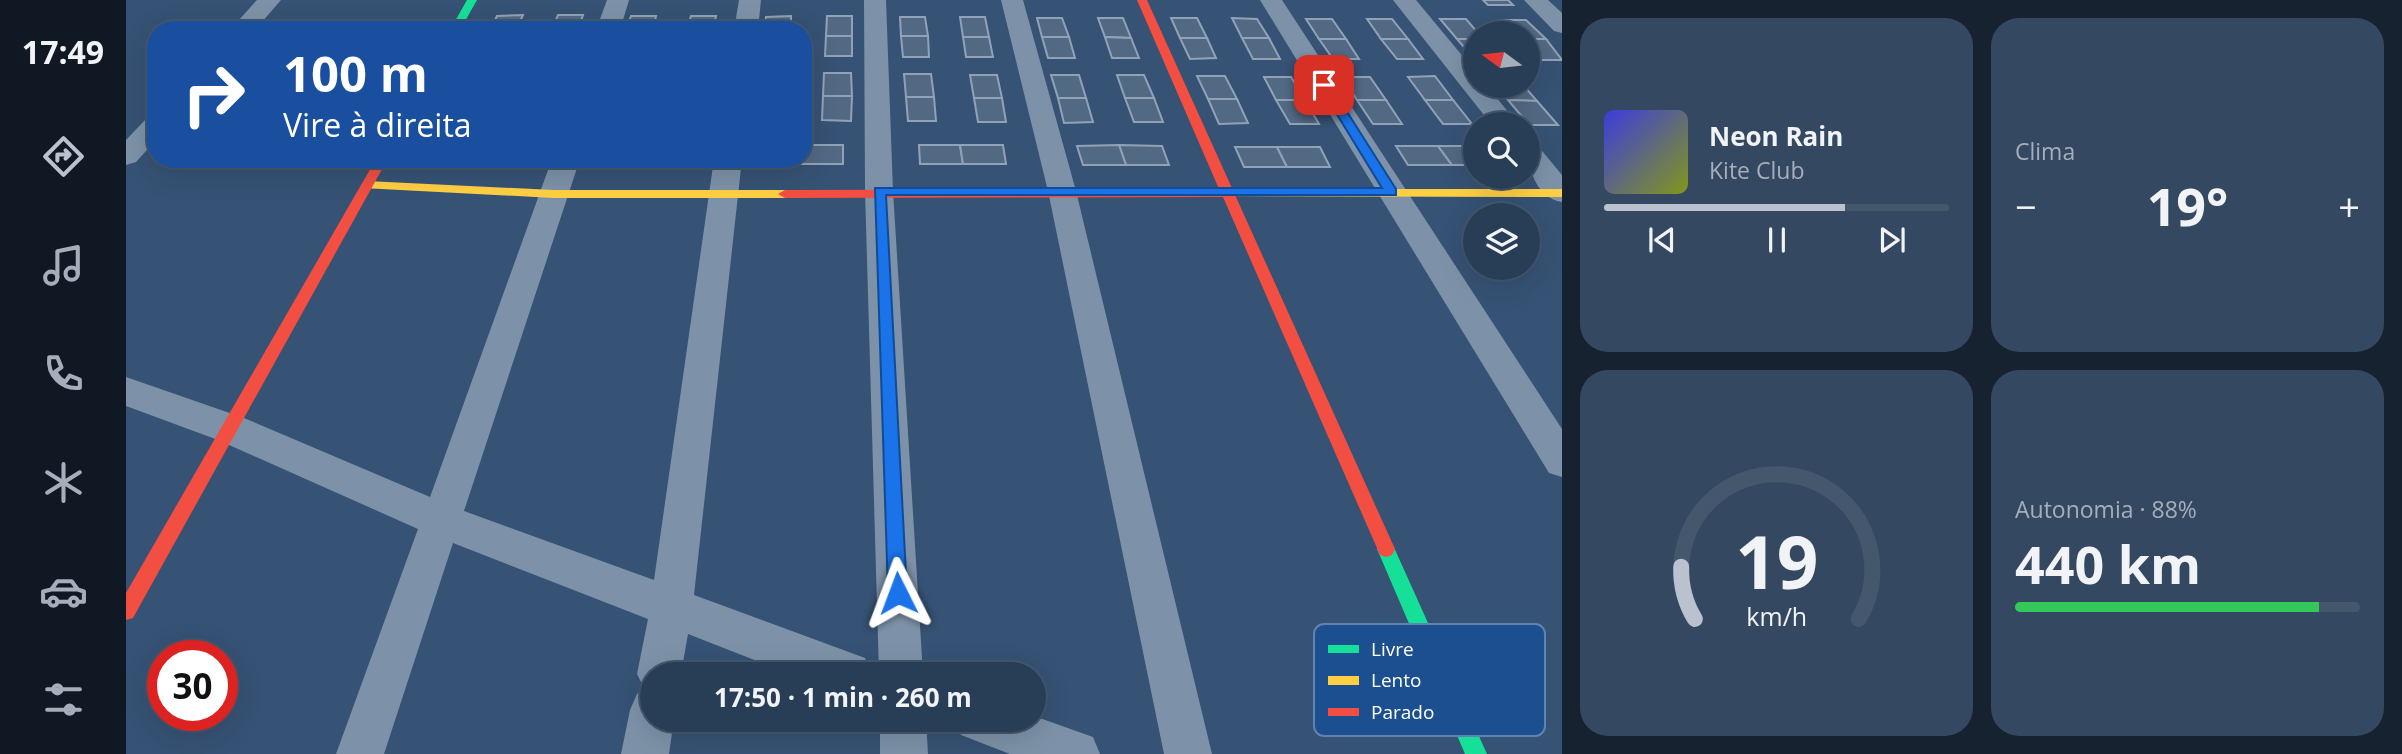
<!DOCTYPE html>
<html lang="pt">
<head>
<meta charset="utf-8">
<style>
	:root { --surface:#283e57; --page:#344961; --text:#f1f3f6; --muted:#a5aeba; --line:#44576d; --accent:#b9c2ce }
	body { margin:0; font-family:"Open Sans",sans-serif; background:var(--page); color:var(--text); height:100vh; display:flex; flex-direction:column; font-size:26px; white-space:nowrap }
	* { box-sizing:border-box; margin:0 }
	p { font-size:23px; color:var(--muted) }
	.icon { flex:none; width:38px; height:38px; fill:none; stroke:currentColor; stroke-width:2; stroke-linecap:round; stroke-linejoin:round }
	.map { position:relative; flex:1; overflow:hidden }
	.side { display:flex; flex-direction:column; gap:18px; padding:18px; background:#162230; width:840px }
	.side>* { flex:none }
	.top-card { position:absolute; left:21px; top:21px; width:665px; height:147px; border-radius:28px; box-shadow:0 7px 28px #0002,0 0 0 2px var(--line); background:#1a4fa0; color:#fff; overflow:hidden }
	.needle { width:46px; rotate:285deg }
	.tools { position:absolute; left:1337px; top:21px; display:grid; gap:14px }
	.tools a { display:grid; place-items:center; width:77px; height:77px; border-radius:50%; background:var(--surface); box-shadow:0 7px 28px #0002,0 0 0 2px var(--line); font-size:35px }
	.speed { position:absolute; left:21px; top:640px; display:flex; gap:14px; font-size:35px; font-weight:700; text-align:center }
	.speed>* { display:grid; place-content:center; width:91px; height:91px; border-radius:50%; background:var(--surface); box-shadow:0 7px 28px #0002,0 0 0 2px var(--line); line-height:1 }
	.speed .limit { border:10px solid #d22; background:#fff; color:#111 }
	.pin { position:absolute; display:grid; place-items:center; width:60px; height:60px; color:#fff; margin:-30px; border-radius:14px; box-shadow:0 4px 10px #0006 }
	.me { position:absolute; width:77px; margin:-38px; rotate:357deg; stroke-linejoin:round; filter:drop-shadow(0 0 5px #0008) }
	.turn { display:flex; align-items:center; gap:24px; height:147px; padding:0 21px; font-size:32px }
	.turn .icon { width:91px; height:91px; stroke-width:2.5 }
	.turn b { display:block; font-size:49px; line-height:60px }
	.big { font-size:52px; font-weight:700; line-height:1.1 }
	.side .widget { flex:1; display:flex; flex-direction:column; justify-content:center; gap:10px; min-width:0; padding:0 24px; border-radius:28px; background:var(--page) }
	.side .dial { align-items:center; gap:0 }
	.dial svg { height:182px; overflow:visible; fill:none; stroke:var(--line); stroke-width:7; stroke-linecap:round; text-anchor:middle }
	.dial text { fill:var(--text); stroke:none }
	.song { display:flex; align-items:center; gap:21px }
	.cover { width:84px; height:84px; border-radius:10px; background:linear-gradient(135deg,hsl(240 70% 55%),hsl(70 70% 35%)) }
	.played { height:7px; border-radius:4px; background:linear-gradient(90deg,var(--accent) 70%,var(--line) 70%) }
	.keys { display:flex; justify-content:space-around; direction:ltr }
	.heat { display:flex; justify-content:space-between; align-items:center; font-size:38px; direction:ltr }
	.charge { height:10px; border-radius:5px; background:linear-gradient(90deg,#34c759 88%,var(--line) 0) }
	.side .tiles { flex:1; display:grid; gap:18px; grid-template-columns:repeat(2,1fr) }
	.trip { position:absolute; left:514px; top:662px; width:406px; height:70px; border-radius:35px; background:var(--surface); box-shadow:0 7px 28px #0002,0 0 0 2px var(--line); font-weight:700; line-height:70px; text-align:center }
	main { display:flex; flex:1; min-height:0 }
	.dock { display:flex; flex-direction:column; width:126px; justify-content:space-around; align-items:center; background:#101923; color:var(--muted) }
	.dock .icon { width:49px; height:49px }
	.dock .active { color:var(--accent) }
	.dock b { font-size:32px; color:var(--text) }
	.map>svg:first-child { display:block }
</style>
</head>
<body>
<main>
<nav class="dock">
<b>17:49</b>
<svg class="icon active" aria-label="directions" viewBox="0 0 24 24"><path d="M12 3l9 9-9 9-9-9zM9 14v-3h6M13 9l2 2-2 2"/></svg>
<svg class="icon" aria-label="music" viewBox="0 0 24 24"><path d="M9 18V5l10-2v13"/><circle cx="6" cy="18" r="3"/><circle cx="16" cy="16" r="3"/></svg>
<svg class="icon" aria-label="phone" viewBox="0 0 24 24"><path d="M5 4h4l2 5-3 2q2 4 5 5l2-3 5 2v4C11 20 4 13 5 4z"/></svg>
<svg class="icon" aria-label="climate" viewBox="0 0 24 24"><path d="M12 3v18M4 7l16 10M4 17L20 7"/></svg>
<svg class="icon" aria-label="car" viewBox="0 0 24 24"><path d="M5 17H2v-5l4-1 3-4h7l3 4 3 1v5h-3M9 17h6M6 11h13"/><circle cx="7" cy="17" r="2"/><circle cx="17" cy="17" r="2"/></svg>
<svg class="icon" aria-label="filters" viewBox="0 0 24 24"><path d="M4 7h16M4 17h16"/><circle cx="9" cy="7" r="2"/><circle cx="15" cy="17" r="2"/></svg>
</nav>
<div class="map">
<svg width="1436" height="754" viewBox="0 0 1436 754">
	<rect width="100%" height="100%" fill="#365274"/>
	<g fill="#526984" stroke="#92a2b6" stroke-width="2">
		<path d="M1357,0H1382L1387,5H1362Z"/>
		<path d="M397,15L390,30H364L371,16Z"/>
		<path d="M432,15H457L452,30H426Z"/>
		<path d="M505,16H530L527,30H500Z"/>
		<path d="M565,16H590L587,30H561Z"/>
		<path d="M665,16V30H639L640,17Z"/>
		<path d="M701,16H726V36H700Z"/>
		<path d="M774,17H799L802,36H775Z"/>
		<path d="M834,17H859L863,37H837Z"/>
		<path d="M911,18H936L943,37H916Z"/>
		<path d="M972,18H997L1005,38L979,37Z"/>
		<path d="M1045,18H1071L1081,38H1054Z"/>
		<path d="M1106,18L1131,19L1143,38H1116Z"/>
		<path d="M1180,19H1206L1220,39H1193Z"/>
		<path d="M1241,19H1266L1282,39H1255Z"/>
		<path d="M1314,19H1340L1352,33H1349V39H1331Z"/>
		<path d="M1375,20H1400L1420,39H1402V33H1388Z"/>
		<path d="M700,36H726V56H699Z"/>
		<path d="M775,36H802L803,57H777Z"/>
		<path d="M837,37H863L867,57H840Z"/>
		<path d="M916,37H943L949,58H922Z"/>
		<path d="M979,37L1005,38L1013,58H986Z"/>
		<path d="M1054,38H1081L1090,58L1064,59Z"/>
		<path d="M1116,38H1143L1154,59H1127Z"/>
		<path d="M1193,39H1220L1233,59H1207Z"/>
		<path d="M1255,39H1282L1297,59H1271Z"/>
		<path d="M1331,39H1349V60Z"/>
		<path d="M1402,39H1420L1436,60H1412L1402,49Z"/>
		<path d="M698,73H725L726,96H697Z"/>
		<path d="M778,74H805L808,97H780Z"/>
		<path d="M844,75H871L876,98H848Z"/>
		<path d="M925,75H953L960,98H932Z"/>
		<path d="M991,75H1018L1028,98H999Z"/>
		<path d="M1071,76H1099L1111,99H1082Z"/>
		<path d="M1309,76L1327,100H1299L1282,77Z"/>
		<path d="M1138,77H1165L1179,100H1150Z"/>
		<path d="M1216,77H1244L1260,100H1231Z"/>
		<path d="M1370,86H1398L1411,101L1382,100Z"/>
		<path d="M697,96H726L725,121L696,120Z"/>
		<path d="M780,97H808L810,121H782Z"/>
		<path d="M848,98H876L880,122H852Z"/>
		<path d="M932,98H960L967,122L938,123Z"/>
		<path d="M999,98H1028L1037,122H1008Z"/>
		<path d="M1082,99H1111L1122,123L1093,124Z"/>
		<path d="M1150,100H1179L1193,124H1164Z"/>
		<path d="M1231,100H1260L1276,124H1247Z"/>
		<path d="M1299,100H1327L1346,124H1317Z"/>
		<path d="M1382,100L1411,101L1432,125H1403Z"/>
		<path d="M677,145H717V164H674Z"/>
		<path d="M793,145H834L837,164H794Z"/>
		<path d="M834,145H877L880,164H837Z"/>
		<path d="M993,145L1036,146L1043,165H1000Z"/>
		<path d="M993,145L1000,165H957L951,146Z"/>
		<path d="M1270,146H1312L1326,165H1282Z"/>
		<path d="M1312,146H1349V165H1326Z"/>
		<path d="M1109,147H1151L1161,167H1118Z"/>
		<path d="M1151,147H1194L1204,167H1161Z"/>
		<path d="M467,159H510L509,163H466Z"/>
		<path d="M510,159H553L552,163H509Z"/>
		<rect x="631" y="159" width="43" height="5"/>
	</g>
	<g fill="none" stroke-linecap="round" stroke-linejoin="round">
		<g fill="#7d92a8" fill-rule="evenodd">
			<path d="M131,0H155L129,30H104Z"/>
			<path d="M481,0H503L494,30H470Z"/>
			<path d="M613,0H635L632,30H608Z"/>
			<path d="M738,0H760L767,191L797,674H753L739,191Z"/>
			<path d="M875,0H897L950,191L1086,754H1038L922,191Z"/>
			<path d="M1134,0H1156L1436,429V477L1423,473Z"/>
			<path d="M1267,0H1290L1349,71V86H1361L1392,124H1365Z"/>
			<path d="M1398,0H1422L1436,13V33L1428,31Z"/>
			<path d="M30,116V140L10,162L0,165V140L21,118Z"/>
			<path d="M1402,143L1412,146L1436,175V202C1409,198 1401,166 1402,143Z"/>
			<path d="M426,159H454L338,511L528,580L588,159H616L568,595L739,658L745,674H664L562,634L555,674H527V719H548L543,754H495L504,710L511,694L519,690L511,674L522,619L327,543L258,754H210L292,529L92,440L0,406V377L118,418L304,497Z"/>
			<path d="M908,716L967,737L974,754H884L835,735L828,719H908Z"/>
			<path d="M754,719H800L802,754H754Z"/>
		</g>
		<g fill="#16e098" fill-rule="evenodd">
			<path d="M341,0H351L334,30H324Z"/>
			<path d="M1260,541L1266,543L1361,754H1339L1251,549L1254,543Z"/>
		</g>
		<g fill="#ffcf43" fill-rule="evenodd">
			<path d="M241,181L428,190H659L666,194L659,198H428L236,188L235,185Z"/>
			<path d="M1102,189H1436V197L1097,196V190Z"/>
		</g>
		<g fill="#f24e42" fill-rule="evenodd">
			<path d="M1011,0H1021L1269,549L1266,555L1260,557L1254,555L1097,197L659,198L652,194L659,190L1093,189Z"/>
			<path d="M250,159H258L260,162L7,618L0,620V593Z"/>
		</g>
	</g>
	<path fill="#1a73e8" stroke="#114b97" stroke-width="2" d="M1198,82L1204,85L1270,189V195H760L781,593L778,600L772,602L765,600L762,593L749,188H1256L1193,85Z"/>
	<rect x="1188" y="624" width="231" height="112" rx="10" fill="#1b4f8f" stroke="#5f84b1" stroke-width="2"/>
	<rect x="1202" y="645" width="31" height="8" fill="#16e098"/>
	<rect x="1202" y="676" width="31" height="9" fill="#ffcf43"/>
	<rect x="1202" y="708" width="31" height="8" fill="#f24e42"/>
	<g font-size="19" fill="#fff">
		<text x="1245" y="656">Livre</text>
		<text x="1245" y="687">Lento</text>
		<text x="1245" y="719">Parado</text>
	</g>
</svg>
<div class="tools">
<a><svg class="needle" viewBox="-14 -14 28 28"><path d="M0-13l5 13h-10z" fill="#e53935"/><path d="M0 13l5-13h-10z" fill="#a5aeba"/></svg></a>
<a><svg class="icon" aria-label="search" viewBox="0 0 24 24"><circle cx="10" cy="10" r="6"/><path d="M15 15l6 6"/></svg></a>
<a><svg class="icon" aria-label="layers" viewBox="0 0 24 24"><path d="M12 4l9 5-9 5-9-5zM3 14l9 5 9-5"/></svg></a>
</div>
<div class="speed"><div class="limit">30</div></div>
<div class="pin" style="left:1198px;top:85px;background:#d93025"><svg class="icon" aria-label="arrive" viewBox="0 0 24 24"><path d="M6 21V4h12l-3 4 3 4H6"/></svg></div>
<svg class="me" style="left:772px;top:593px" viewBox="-20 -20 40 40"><path d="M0-17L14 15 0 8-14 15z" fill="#1a73e8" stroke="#fff" stroke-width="4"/></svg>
<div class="trip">17:50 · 1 min · 260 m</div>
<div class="top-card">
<div class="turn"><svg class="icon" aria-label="right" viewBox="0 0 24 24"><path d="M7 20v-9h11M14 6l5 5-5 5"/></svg><div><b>100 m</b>Vire à direita</div></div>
</div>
</div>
<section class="side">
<div class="tiles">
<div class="widget">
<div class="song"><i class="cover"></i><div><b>Neon Rain</b><p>Kite Club</p></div></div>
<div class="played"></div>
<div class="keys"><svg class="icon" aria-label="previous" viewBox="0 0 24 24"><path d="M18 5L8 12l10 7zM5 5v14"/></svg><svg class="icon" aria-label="pause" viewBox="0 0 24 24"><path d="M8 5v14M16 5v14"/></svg><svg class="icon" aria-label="next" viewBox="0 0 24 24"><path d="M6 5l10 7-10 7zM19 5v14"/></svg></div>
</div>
<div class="widget"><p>Clima</p>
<div class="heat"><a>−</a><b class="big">19°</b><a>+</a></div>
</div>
<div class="widget dial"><svg viewBox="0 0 100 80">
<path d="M14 69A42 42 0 1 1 86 69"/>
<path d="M14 69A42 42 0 0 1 8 46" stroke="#b9c2ce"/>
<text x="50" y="56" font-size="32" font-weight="700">19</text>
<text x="50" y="72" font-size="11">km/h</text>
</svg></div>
<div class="widget"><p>Autonomia · 88%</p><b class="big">440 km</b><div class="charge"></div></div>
</div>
</section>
</main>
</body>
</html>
